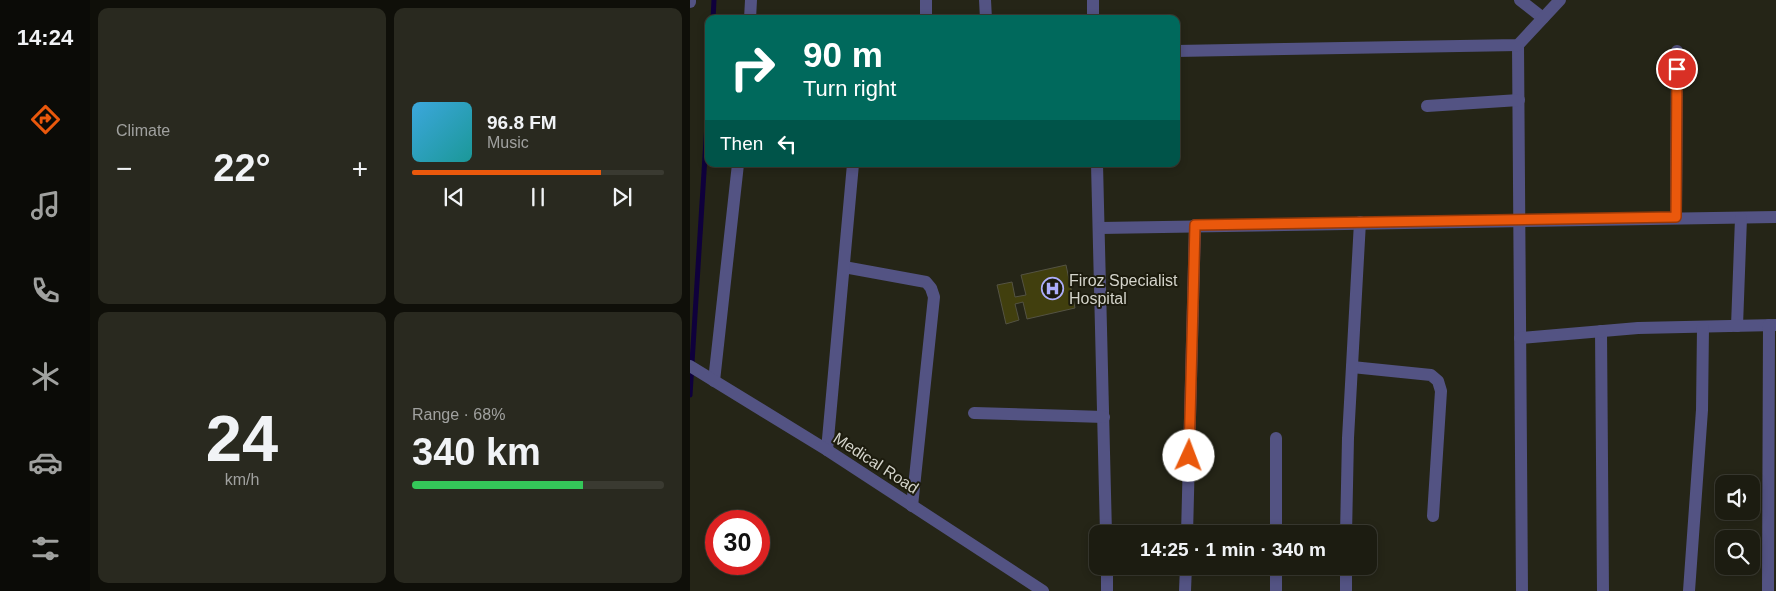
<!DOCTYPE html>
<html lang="en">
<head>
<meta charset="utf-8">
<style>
	:root { --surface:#1c1c11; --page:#29291f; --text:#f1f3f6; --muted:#a0a19f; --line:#3a3a31; --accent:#ea580c }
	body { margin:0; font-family:Helvetica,sans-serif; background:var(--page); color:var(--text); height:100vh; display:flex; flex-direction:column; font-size:19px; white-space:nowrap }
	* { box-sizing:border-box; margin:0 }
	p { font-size:16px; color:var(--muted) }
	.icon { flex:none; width:28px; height:28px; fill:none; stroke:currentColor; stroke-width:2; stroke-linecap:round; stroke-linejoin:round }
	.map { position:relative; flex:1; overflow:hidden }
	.drawer { display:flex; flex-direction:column; gap:8px; padding:8px; background:#0f0f09; width:600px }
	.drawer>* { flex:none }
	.guide { position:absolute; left:15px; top:15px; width:475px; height:152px; border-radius:10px; box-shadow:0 2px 8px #0003,0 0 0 1px var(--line); background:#00695c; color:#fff; overflow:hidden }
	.tools { position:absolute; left:1025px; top:475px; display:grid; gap:10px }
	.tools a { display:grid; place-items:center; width:45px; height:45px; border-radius:10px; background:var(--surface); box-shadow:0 2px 8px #0003,0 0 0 1px var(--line); font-size:25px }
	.speed { position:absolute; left:15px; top:510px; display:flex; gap:10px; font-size:25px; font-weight:700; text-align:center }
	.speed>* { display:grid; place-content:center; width:65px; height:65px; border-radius:50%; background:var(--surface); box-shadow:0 2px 8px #0003,0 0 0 1px var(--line); line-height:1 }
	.speed .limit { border:8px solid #d22; background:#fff; color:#111 }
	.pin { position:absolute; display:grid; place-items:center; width:42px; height:42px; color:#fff; margin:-21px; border:2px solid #fff; border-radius:50%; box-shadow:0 1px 5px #0007 }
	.me { position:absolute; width:55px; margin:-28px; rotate:2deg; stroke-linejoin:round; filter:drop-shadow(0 0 4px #0008) }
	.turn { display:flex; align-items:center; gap:18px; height:105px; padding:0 15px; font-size:22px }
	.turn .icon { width:65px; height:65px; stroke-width:2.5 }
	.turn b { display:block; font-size:35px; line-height:42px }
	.then { display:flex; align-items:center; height:48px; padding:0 15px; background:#0003; gap:10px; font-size:19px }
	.big { font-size:38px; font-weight:600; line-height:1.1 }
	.drawer .widget { flex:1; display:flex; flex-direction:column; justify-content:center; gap:8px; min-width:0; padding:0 18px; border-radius:10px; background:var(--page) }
	.drawer .dial { align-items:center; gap:0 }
	.dial b { font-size:65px; line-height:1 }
	.song { display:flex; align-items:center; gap:15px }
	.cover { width:60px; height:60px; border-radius:8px; background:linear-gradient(135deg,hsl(200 70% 55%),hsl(180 70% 35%)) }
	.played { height:5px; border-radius:2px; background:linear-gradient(90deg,var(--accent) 75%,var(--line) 75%) }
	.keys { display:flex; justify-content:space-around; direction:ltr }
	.heat { display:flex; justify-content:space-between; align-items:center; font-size:28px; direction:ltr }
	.charge { height:8px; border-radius:4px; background:linear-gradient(90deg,#34c759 68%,var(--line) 0) }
	.drawer .tiles { flex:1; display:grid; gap:8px; grid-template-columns:repeat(2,1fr) }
	.trip { position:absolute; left:399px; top:525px; width:288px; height:50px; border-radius:10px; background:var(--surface); box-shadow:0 2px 8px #0003,0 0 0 1px var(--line); font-weight:600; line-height:50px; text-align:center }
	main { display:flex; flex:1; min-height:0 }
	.dock { display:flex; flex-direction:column; width:90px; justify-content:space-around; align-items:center; background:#0b0b07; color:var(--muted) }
	.dock .icon { width:35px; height:35px }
	.dock .active { color:var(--accent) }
	.dock b { font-size:22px; color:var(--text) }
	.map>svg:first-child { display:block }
</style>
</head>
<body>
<main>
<nav class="dock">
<b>14:24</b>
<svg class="icon active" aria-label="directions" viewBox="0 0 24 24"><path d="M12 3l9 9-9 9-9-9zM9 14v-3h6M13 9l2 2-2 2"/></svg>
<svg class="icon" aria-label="music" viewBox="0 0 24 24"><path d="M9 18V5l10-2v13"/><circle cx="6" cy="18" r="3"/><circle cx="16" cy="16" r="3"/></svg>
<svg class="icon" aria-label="phone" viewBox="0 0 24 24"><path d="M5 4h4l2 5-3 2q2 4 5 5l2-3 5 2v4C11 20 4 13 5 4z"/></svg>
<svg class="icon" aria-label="climate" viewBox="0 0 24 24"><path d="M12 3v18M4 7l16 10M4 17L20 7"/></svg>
<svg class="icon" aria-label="car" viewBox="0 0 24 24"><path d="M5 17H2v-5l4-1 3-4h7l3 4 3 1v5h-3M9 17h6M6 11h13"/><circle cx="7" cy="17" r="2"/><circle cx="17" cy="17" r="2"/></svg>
<svg class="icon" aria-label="filters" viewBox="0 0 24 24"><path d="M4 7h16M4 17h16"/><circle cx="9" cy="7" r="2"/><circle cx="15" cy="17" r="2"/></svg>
</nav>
<section class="drawer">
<div class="tiles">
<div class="widget"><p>Climate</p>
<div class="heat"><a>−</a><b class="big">22°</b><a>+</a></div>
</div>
<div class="widget">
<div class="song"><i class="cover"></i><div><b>96.8 FM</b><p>Music</p></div></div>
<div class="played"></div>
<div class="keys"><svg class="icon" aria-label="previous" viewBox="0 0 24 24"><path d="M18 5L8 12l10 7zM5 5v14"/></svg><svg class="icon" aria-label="pause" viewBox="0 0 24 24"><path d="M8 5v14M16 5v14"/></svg><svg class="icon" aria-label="next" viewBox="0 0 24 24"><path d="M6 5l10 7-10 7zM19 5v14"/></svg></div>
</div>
<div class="widget dial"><b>24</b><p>km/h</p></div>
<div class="widget"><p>Range · 68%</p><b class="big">340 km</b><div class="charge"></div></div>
</div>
</section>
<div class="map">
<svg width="1086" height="591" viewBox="0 0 1086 591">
	<rect width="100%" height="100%" fill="#252517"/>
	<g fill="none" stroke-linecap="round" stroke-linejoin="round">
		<g stroke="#0f003c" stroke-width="5">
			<path d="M23,19L24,0"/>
			<path d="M0,395L19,92"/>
		</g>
	</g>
	<path fill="#413f0e" stroke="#545343" d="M376,265L385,308L337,319L333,302L325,304L329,320L316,324L307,285L322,282L325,297L336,295L331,275Z"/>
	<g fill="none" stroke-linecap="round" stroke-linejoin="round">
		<g stroke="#535383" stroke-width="12">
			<path d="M236,0V19"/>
			<path d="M295,0L296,19"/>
			<path d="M403,0V19"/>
			<path d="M830,0L853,18"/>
			<path d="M60,19L61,0"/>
			<path d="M828,45L832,591"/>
			<path d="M486,51L828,45L870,0"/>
			<path d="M737,106L829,100"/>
			<path d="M407,164L416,534"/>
			<path d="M986,217L987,51"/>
			<path d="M410,228L1086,217"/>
			<path d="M154,267L236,282L241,288L244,297L222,506"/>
			<path d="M1047,326L1051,218"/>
			<path d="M911,331L913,591"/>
			<path d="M830,338L948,328L1086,325"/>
			<path d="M662,367L741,375L748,381L751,391L743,516"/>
			<path d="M24,381L48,164"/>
			<path d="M284,413L414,417"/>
			<path d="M586,438V534"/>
			<path d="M137,450L163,164"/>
			<path d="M497,534L505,225"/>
			<path d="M656,534L658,438L670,222"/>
			<path d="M417,566V591"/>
			<path d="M586,566V591"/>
			<path d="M656,566V591"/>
			<path d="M495,591L496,566"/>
			<path d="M999,591L1012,410L1013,327"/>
			<path d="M1078,591L1079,325"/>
		</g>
		<g stroke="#535383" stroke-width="12">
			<path d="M0,2V0"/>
			<path d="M0,366L137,450L353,591"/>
		</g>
	</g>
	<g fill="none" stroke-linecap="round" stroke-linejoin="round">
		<defs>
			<path id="route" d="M499,456L505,225L986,217L987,69"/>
		</defs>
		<use href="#route" stroke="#983908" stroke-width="12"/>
		<use href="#route" stroke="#ea580c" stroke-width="9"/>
	</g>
	<defs>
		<symbol id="hospital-ring" viewBox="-11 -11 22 22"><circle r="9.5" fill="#1c1b0d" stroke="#adaefb" stroke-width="1.5"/><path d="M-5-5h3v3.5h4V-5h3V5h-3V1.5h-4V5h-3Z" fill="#adaefb"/></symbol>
	</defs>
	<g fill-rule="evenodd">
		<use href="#hospital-ring" x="350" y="276" width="25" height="25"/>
	</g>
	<g text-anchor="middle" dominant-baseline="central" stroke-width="4" stroke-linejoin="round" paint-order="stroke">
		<g font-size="16" fill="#d4d4cb" stroke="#1c1b0d" text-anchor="start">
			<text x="379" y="280">Firoz Specialist<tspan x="379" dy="18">Hospital</tspan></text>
		</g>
		<g font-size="16" fill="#d4d4cb" stroke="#1c1b0d">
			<text transform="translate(186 463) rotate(33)">Medical Road</text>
		</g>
	</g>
</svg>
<div class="tools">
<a><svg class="icon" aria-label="sound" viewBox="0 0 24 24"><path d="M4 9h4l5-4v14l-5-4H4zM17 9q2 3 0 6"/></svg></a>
<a><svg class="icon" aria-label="search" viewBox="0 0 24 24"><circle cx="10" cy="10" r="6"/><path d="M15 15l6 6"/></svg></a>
</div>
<div class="speed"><div class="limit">30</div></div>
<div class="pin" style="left:987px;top:69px;background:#d93025"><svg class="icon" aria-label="arrive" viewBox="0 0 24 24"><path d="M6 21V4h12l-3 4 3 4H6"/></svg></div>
<svg class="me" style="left:499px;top:456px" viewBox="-20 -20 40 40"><circle r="19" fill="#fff"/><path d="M0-13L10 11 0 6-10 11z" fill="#ea580c"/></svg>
<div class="trip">14:25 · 1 min · 340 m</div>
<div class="guide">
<div class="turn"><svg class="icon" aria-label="right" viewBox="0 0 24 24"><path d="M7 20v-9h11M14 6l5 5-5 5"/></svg><div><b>90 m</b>Turn right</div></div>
<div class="then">Then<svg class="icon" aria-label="left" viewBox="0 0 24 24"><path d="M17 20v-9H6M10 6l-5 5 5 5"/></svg></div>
</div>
</div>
</main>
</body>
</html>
